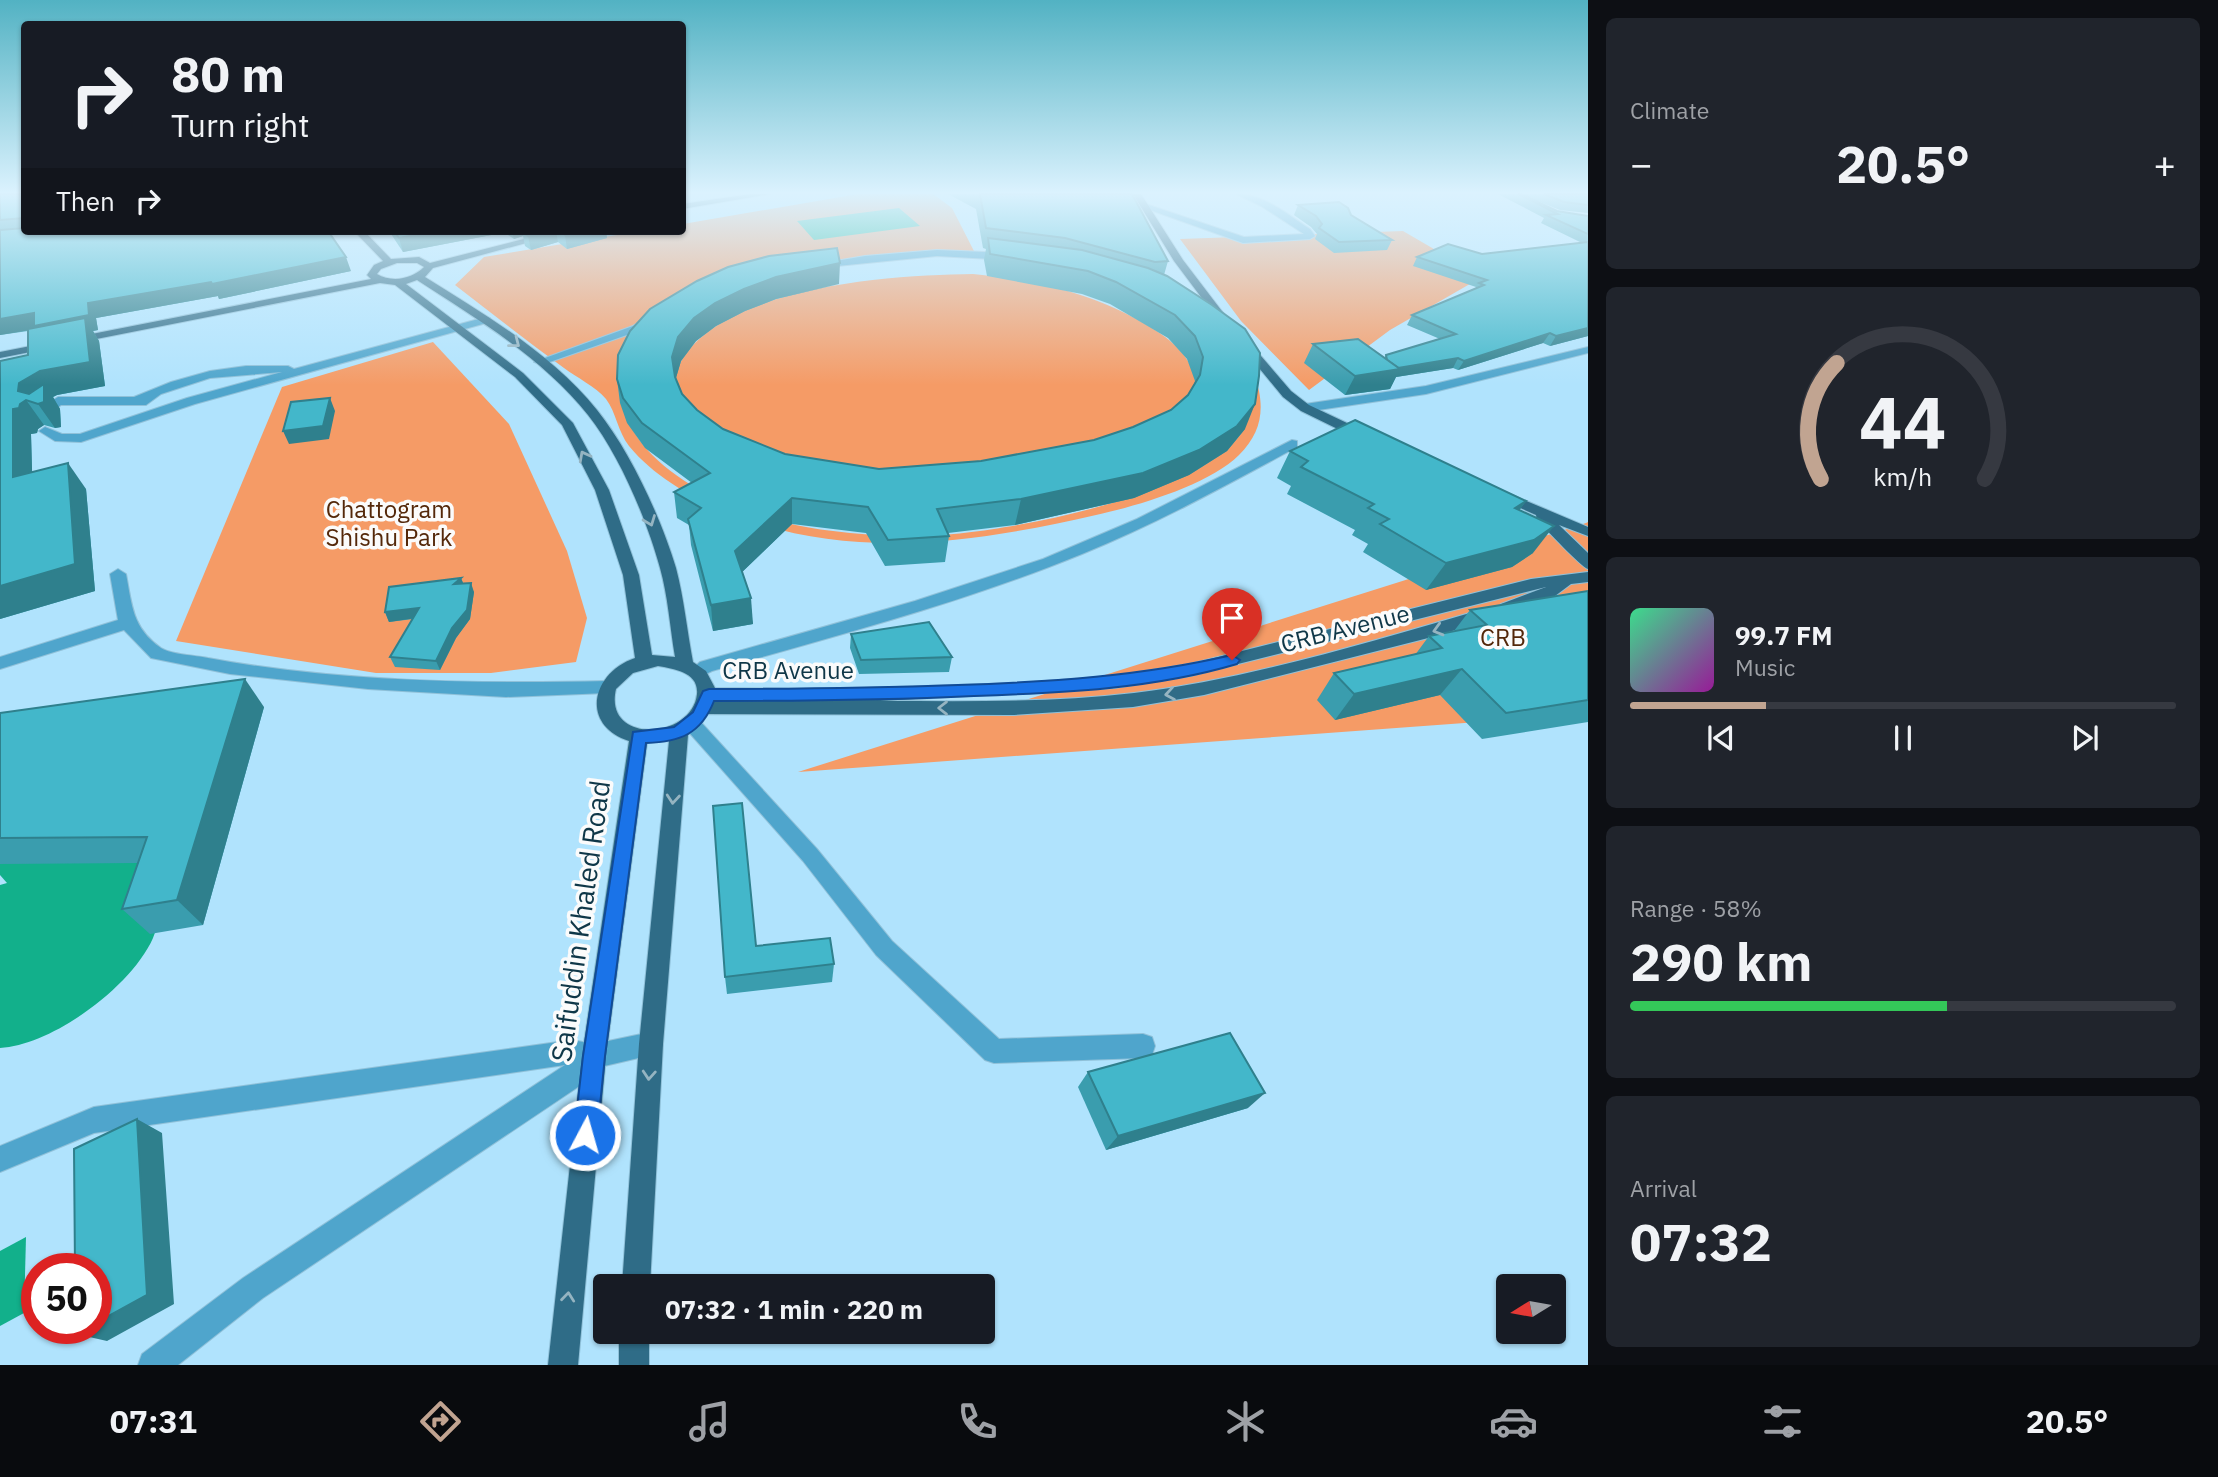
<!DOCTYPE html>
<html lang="en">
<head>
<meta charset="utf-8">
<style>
	:root { --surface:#171b24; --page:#20242c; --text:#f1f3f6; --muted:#9ea1a6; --line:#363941; --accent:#c1a491 }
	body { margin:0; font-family:"IBM Plex Sans",sans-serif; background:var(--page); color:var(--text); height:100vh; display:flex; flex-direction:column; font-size:26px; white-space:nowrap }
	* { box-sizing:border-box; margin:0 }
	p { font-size:23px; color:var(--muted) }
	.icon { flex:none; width:38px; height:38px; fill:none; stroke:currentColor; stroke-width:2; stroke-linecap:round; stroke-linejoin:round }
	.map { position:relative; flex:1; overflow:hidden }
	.drawer { display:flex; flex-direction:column; gap:18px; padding:18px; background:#0d0f14; width:630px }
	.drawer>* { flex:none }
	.banner { position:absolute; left:21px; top:21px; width:665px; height:214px; border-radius:7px; box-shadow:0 2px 5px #0004; background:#171b24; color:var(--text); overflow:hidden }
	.needle { width:46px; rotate:259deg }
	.controls { position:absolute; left:1496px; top:1274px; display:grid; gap:14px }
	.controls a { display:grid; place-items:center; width:70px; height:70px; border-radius:7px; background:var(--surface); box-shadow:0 2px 5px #0004; font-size:35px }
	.speed { position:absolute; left:21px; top:1253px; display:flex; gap:14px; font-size:35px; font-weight:700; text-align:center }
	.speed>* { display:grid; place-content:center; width:91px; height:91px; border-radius:50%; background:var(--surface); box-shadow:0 2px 5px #0004; line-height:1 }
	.speed .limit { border:10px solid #d22; background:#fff; color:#111 }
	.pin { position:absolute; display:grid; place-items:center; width:60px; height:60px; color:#fff; margin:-72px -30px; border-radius:50% 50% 50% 0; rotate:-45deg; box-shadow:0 0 7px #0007 }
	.pin .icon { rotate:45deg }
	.me { position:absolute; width:77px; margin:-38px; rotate:6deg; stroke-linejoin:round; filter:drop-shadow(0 0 5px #0008) }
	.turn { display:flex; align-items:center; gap:24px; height:147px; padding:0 35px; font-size:32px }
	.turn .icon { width:91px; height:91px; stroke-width:2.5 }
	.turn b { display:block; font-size:49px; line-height:60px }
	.then { display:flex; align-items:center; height:66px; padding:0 35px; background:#0003; gap:14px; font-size:26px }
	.big { font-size:52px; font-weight:700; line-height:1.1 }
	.drawer .widget { flex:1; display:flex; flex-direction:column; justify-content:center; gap:10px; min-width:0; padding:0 24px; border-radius:10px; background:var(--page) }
	.drawer .dial { align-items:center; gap:0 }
	.dial svg { height:182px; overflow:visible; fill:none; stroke:var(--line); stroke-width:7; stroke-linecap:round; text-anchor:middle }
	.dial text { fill:var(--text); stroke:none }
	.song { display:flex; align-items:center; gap:21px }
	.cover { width:84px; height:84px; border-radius:10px; background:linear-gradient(135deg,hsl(150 70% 55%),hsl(300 70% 35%)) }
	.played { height:7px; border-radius:4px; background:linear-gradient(90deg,var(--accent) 25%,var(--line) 25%) }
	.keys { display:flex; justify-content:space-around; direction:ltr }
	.heat { display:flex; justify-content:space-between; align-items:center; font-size:38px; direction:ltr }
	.charge { height:10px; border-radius:5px; background:linear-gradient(90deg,#34c759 58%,var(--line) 0) }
	.trip { position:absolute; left:593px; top:1274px; width:402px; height:70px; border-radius:7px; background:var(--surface); box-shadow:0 2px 5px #0004; font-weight:700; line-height:70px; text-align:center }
	.dock { display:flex; height:112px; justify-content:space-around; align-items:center; background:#090b0e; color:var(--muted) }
	.dock .icon { width:49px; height:49px }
	.dock .on { color:var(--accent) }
	.dock b { font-size:32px; color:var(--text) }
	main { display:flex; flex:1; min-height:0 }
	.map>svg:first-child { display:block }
</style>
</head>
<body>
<main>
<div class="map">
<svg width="1588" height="1365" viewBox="0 0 1588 1365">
	<rect width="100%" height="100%" fill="#b0e3fd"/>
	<g fill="#f59b66" fill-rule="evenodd">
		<path d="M858,194H933L952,208L976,255C1019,259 1062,264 1104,275C1158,290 1247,330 1259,391C1264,416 1258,436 1239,455C1209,485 1137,506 1096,515C978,542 854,561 737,516C698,501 656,479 629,446C618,432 616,412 606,399C596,387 576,377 564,368C527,341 491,313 455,285L484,257L641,231H682L683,224ZM926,256C1033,256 1149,275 1232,350C1246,362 1250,378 1249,396C1249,407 1248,423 1242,432C1200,497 1000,534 924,536C886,536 844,534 806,527C751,518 671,486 638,438C616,407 615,375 641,345C652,333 663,326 676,318C695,306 714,294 735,287C796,267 863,263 926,256Z"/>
		<path d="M1403,231L1482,277L1390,330L1309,390L1241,321L1180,239Z"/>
		<path d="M973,274C1038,281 1096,293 1152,328C1170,339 1192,357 1195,380C1196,394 1186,408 1179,420L929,492L699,435C693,421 677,395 675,381C674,372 682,359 687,352C739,285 894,275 973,274Z"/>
		<path d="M433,342L509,424L567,551L587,618L576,662L491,673H376L176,641L282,387Z"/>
		<path d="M1588,522V714L798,772L1586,523Z"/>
	</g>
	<g fill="#12b08b">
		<path d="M899,208L920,226L814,240L797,221Z"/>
		<path d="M143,862L163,907C160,917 157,928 153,938C132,986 53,1045 0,1048V885L7,883L0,875V863Z"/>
		<path d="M26,1237L24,1313L0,1326V1251Z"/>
	</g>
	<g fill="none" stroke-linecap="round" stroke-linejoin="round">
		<defs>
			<g id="minor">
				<path d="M1236,194C1263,193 1288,215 1310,229L1315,236L1310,239L1243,243L1139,206L1146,204L1244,237L1304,234L1261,206Z"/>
				<path d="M937,250L985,252L1014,257L1009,260L937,256L817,268L812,265L865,256Z"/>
				<path d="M486,317L490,318V322L195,404L81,442L55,441L39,431L45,427L62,434H80L187,398L282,372L210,378L161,394L146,405H61L46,416H38V410L58,397H134L171,382L210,371L246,366H288L294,369Z"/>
				<path d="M650,317L655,320L641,330L544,364L534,362L633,326Z"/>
				<path d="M1588,347V353L1426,394L1305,412L1299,408L1305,404L1426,386Z"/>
				<path d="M1292,440L1297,441V447C1227,485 1156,524 1082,554C962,603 836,636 712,671L698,678L689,672L700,662L915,601L1043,559L1137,519Z"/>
				<path d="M118,569L126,574C132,605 132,628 161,648C172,655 195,655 208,658C337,682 476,684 607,681L613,682L616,687L613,692L607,693L506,697L368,689L230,674L151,658L124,630L0,669V657L118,620L110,574Z"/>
				<path d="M692,717L698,719L817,849L892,941L999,1039L1143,1034L1152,1037L1155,1046L1152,1055L1143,1058L994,1063L985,1060L876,955L803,861L686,729L683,724L686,719Z"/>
				<path d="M651,1032L660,1035L663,1044L660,1053L600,1067L581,1085L263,1298L178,1365H138L142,1354L243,1278L565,1065L94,1133L0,1172V1146L94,1107L572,1040L594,1044Z"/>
			</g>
			<g id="major">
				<path d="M751,194H770L682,209V204Z"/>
				<path d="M1133,194H1141L1183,260L1231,323L1230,325H1222L1174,261Z"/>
				<path d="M354,231H364L391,259L419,257L430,263L555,231H571L433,268L425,277C486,315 552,354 597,410C630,451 661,518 676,568C684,598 687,631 693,662L706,671L715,688L834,689L1018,683L1114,676L1190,664L1531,579L1588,572V582L1571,584L1551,599L1507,613L1501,612L1499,608L1501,604L1546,587L1190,676L1114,688L880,701C965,701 1050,703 1134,693C1249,679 1369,642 1480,610L1488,616L1486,620L1440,635L1204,695L1133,707L1014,715L708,714L702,723L688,735L663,1044L650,1286H622L639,1044L669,741L647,743L606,1056L578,1365H548L582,1056L629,741C580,725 591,673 635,658L623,575L595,490L562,425L515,377L395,285L380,283L0,358V352L371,279L367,275L374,265L383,261ZM397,263H417L424,267C412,279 392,283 377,274L381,269ZM417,280C477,319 543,358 588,415C619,454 647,520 660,568C668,596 670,628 675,657L652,655L639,575L609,490L573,423L523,373L406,284ZM658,666C674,669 699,672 697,694C692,740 603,745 616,689L633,673Z"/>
				<path d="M1241,342H1249L1291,391L1309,405L1366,432V438H1356L1301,411L1283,397L1241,346Z"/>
				<path d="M1503,491L1588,527V536L1559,525L1588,553V569C1581,567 1546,529 1537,520L1536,515L1498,498L1496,495Z"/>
				<rect x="619" y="1332" width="30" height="33"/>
			</g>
		</defs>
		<use href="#minor" stroke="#90c1d9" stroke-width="2"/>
		<use href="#major" stroke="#90c1d9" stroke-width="2"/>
		<use href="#minor" fill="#4fa5cc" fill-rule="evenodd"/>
		<use href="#major" fill="#2f6c87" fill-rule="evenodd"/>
	</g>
	<g fill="#3a9dae">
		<path d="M0,194H24V231L351,271L219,299L218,296L96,318L98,330L93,331L99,341L105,386L57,395L53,397L60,409L61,427L55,428L44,425L38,429L37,433L31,434L32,472L86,489L95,591L0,619L28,355V331L0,335Z"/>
		<path d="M948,194H1132L1168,261L1164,275L1245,429L1227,451L1189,475L1134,498L1015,525L948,533L949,536L945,562L885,566L866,533L792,524L742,572L753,624L713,631L691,545L689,525L677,518L674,492L692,483L645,448L627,423L620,403L617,379L630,331L839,284L776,299L745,311L716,326L696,341L681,361L676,378L682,394L697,410L723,429L785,454L879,469L981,461L1094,440L1133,427L1171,410L1188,395L1194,385L1195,381L1187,359L1168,338L1110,304L1082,294L987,276L984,260L986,249L983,248L976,209Z"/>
		<path d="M1498,194H1588V213L1560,210L1522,195L1557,211L1588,216V336L1550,346L1543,343L1458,370L1453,368L1396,377L1390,389L1345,395L1304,363L1313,344L1384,358L1386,355L1440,339L1407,325L1412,315L1475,289L1476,287L1413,266L1417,257L1482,254L1582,243L1541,223L1544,218Z"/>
		<path d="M1298,205L1351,215L1392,240L1387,250L1334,253L1315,239L1317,234L1311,227L1294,215Z"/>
		<path d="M389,231H610L606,232L607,238L567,249L558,242L531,250L525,246L523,236L514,239L508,235L507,232L403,252Z"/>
		<path d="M1290,451L1526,501L1519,510L1533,553L1512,567L1426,590L1363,552L1368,544L1352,535L1355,530L1287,494L1291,486L1277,478Z"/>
		<path d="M461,578L463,583L474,592L470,619L456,638L440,670L395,667L390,657L413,619L389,622L385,612Z"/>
		<path d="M1588,591V722L1482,739L1440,695L1335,720L1317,700L1334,673L1415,655L1429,636L1454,631L1470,610Z"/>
		<path d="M851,634L952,657L949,672L859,674L850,648Z"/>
		<path d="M264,707L203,925L150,934L122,909L138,863L0,864V713Z"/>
		<path d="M756,946L834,964L832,982L727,994L725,977Z"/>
		<path d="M1088,1072L1248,1108L1106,1150L1078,1087Z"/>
	</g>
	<g fill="#2f808d">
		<path d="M438,231H507V232L403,252L399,238Z"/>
		<path d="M512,231H544L522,232L523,236L514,239Z"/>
		<path d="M547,231H556L558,242L531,250L528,236Z"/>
		<path d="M581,231H610L606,232L607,238L567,249L565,235Z"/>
		<path d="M346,257L351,271L219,299L218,296L96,318L98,330L93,331L99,341L105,386L57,395L53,397L60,409L61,427L55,428L38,404L26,400L44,425L38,429L37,433L31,434L33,503L13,477V409L19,383L36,329L0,335V319Z"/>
		<path d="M840,263L839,284L776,299L745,311L716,326L696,341L681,361L675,381L672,357L678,337L694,318L715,303L744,289L776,277Z"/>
		<path d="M1588,328V336L1550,346L1556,336Z"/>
		<path d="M1550,333L1543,343L1458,370L1464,361Z"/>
		<path d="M1458,358L1453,368L1396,377L1390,389L1345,395L1355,376Z"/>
		<path d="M330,398L335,411L329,439L289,444L283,431Z"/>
		<path d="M1255,404L1245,429L1227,451L1189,475L1134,498L1015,525L1021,499Z"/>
		<path d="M68,463L86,489L95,591L0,619V586Z"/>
		<path d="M792,498V524L737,577L735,551Z"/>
		<path d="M1526,501L1506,529L1515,508Z"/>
		<path d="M1554,526L1533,553L1512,567L1426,590L1446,563Z"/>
		<path d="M461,578L465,588L454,584Z"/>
		<path d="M471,583L474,592L470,619L456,638L440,670L436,661Z"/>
		<path d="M751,598L753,624L713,631L711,605Z"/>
		<path d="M419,608L423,617L389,622L385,612Z"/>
		<path d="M1462,669L1440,695L1335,720L1354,694Z"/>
		<path d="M245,679L264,707L203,925L177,900Z"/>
		<path d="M1265,1093L1248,1108L1106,1150L1118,1136Z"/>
		<path d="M137,1119L162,1133L174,1304L107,1341L76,1334L87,1328H96V1323Z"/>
	</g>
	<g fill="#43b7ca" stroke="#2f808d" stroke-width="2">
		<path d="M0,194H24V218L0,220Z"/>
		<path d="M980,194H1132L1168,261L1155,262L1065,238L986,228Z"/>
		<path d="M1518,194H1521L1557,211L1588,216V234L1546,215L1558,214Z"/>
		<path d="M1544,194H1588V205L1564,202Z"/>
		<path d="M1339,202L1348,208L1351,215L1392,240L1339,242L1319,228L1322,224L1316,216L1298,205Z"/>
		<path d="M24,228V231H328L346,257L212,284L211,282L88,303L89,315L34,326V313L0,319V230Z"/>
		<path d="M394,231H438L399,238Z"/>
		<path d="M527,231H547L528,236L522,232Z"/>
		<path d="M559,231H581L565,235Z"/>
		<path d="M988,238L1082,250L1148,268L1167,276L1212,305L1245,329L1260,353L1259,376L1255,404L1237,426L1199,450L1143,473L1021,499L937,509L949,536L888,540L868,507L792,498L735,551L751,598L711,605L688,519L701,508L674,492L710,473L642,423L623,398L617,379L618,355L630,331L650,309L697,281L728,267L769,256L837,248L840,263L776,277L744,289L715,303L694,318L678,337L672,357L675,377L682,394L697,410L723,429L785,454L879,469L981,461L1094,440L1133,427L1171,410L1188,395L1200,375L1203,357L1195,336L1175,315L1116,282L1088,271L990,254Z"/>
		<path d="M1588,242V328L1556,336L1550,333L1464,361L1458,358L1398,368L1387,360L1386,355L1456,334L1412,315L1484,285L1479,283L1487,280L1417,257L1448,244L1482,254Z"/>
		<path d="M85,318L90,362L40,371L19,383L18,391L29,394L44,384V402L38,404L26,400L20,404L19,408L13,409V477L68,463L75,564L0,586V361L28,355V329Z"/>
		<path d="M1358,339L1400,369L1355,376L1313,344Z"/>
		<path d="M330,398L323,426L283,431L291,402Z"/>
		<path d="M1355,420L1526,501L1515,508L1554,526L1534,540L1446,563L1380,524L1389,519L1368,508L1374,504L1301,467L1308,461L1290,451Z"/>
		<path d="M461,578L454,584L471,583L467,610L452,628L436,661L390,657L419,608L385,612L389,587Z"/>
		<path d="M1588,591V700L1506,713L1462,669L1354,694L1334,673L1442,648L1429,636L1487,625L1470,610Z"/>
		<path d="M929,622L952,657L861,660L851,634Z"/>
		<path d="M245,679L177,900L122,909L147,837L0,838V713Z"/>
		<path d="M742,803L756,946L830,938L834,964L725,977L713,806Z"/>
		<path d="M1230,1033L1265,1093L1118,1136L1088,1072Z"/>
		<path d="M137,1119L147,1295L96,1323V1269H75L74,1149Z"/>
		<path d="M76,1328H87L76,1334Z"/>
	</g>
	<defs><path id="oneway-chevron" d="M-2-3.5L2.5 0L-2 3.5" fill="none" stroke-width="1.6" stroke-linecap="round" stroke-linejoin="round" transform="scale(1.75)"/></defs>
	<g stroke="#95b4c1">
		<use href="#oneway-chevron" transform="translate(515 343) rotate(38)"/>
		<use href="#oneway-chevron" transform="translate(584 456) rotate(-118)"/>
		<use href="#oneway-chevron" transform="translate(650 521) rotate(69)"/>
		<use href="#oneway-chevron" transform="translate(1438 630) rotate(164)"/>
		<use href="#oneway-chevron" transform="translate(1170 694) rotate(171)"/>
		<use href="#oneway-chevron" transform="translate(943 708) rotate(-180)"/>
		<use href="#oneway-chevron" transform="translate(673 799) rotate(95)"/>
		<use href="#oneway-chevron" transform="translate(649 1075) rotate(94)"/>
		<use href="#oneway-chevron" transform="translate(568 1297) rotate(-84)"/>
	</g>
	<linearGradient id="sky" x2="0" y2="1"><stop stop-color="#52b2c3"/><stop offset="0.5" stop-color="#dbf2fe"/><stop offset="1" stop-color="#dbf2fe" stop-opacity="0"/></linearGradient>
	<rect width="1588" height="385" fill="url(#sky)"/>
	<path fill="#1a73e8" stroke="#114b97" stroke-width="2" d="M1232,655L1240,660L1237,664C1153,689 1062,693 974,696C888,700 801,701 714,701C701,734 680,742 646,743L605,1056L597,1135L594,1144L585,1147L577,1144L574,1135L583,1056L633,732L674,727L693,712L703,691L709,689C792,689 875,688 958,685C1050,682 1142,676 1232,655Z"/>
	<g text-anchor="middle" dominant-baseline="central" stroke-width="7" stroke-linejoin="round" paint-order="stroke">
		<g font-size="24" fill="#54280a" stroke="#fbfbfb">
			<text x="389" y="509">Chattogram<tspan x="389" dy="28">Shishu Park</tspan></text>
			<text x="1503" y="637">CRB</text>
		</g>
		<g font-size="24" fill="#0f3748" stroke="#fbfbfb">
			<text transform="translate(1345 628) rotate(-14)">CRB Avenue</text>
			<text x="788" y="670">CRB Avenue</text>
		</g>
		<g font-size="28" fill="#0f3748" stroke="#fbfbfb">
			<text transform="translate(580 921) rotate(-82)">Saifuddin Khaled Road</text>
		</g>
	</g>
</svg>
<div class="controls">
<a><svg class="needle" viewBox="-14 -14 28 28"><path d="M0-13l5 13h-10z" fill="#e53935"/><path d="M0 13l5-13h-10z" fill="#9ea1a6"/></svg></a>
</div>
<div class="speed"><div class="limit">50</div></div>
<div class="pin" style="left:1232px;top:660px;background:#d93025"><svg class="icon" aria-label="arrive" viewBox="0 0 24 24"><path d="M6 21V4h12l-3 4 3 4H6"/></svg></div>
<svg class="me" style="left:585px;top:1135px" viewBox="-20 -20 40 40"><circle r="17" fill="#1a73e8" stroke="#fff" stroke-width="3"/><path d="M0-11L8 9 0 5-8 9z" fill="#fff"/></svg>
<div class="trip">07:32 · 1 min · 220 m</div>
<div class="banner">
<div class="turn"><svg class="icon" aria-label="right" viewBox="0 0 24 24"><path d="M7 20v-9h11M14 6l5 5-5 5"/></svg><div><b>80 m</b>Turn right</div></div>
<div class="then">Then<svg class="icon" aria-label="right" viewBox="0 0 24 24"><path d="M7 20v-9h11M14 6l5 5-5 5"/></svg></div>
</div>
</div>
<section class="drawer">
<div class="widget"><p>Climate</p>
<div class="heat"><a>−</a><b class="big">20.5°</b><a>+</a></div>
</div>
<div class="widget dial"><svg viewBox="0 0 100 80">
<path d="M14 69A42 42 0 1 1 86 69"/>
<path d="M14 69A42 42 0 0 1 21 18" stroke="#c1a491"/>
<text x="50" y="56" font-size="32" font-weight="700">44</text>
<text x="50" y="72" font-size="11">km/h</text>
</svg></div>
<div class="widget">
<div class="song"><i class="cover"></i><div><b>99.7 FM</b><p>Music</p></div></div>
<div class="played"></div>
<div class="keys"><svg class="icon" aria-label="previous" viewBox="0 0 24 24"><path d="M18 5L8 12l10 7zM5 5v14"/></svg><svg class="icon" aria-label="pause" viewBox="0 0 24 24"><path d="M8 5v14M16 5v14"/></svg><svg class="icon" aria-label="next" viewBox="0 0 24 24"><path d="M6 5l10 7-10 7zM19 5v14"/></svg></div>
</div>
<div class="widget"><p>Range · 58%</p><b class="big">290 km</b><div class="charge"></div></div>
<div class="widget"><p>Arrival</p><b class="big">07:32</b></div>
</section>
</main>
<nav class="dock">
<b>07:31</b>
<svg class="icon on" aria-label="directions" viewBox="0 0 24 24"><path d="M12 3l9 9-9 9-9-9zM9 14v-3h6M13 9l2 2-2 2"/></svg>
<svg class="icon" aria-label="music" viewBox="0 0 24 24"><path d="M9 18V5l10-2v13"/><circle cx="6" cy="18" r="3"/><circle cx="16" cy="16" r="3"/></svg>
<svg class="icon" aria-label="phone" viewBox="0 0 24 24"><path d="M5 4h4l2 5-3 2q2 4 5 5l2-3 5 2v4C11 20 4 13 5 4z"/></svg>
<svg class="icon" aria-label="climate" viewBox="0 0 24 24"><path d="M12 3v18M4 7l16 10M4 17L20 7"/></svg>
<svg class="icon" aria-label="car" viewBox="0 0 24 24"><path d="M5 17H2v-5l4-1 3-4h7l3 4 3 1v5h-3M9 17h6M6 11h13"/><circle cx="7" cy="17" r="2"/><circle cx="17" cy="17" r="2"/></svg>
<svg class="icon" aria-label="filters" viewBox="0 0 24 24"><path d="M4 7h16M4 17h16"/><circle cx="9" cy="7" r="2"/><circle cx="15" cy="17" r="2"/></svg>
<b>20.5°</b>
</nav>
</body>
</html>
